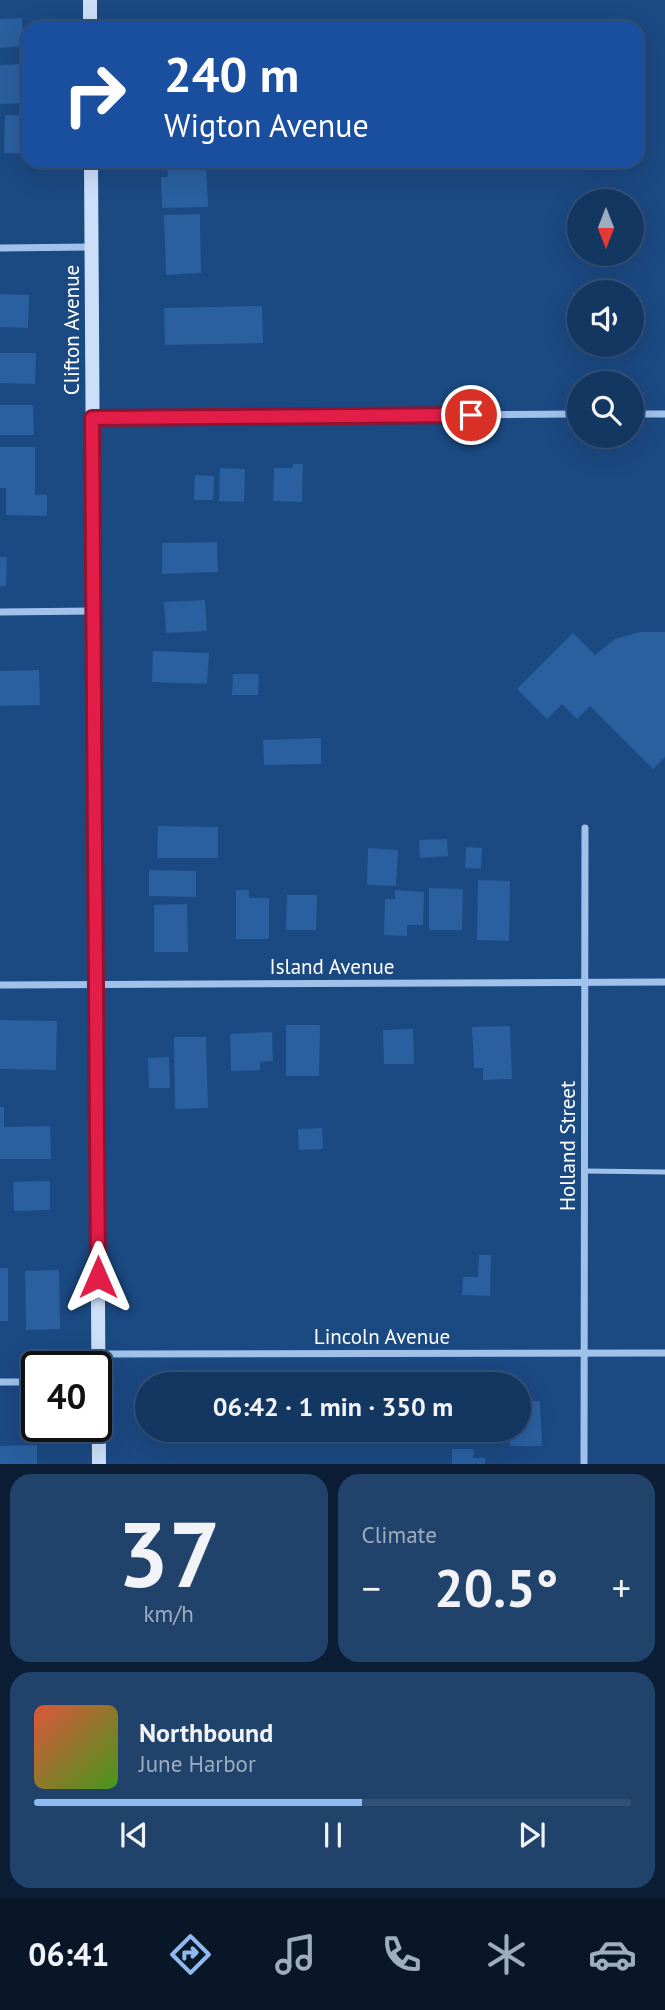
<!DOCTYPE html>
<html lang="en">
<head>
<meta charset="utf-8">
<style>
	:root { --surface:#143762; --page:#21426b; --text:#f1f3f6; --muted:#9dacbe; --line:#335177; --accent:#90b9f0 }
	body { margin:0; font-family:"PT Sans",sans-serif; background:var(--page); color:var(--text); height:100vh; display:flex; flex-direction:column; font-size:26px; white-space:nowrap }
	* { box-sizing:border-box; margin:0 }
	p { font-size:23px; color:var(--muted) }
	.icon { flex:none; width:38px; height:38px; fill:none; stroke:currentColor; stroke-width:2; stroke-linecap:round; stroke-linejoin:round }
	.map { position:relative; height:1464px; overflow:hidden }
	.side { display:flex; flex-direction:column; gap:10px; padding:10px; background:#0b1e36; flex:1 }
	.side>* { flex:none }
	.top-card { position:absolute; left:21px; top:21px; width:623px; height:147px; border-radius:21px; box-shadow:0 7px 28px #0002,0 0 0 2px var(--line); background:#1a4fa0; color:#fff; overflow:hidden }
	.needle { width:46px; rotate:180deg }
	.buttons { position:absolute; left:567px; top:189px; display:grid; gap:14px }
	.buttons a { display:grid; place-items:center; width:77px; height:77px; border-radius:50%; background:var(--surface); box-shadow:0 7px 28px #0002,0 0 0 2px var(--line); font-size:35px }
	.speed { position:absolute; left:21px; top:1351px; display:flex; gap:14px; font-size:35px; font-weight:700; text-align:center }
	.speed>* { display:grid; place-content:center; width:91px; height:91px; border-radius:50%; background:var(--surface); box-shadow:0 7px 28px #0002,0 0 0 2px var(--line); line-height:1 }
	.speed .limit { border:4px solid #111; border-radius:10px; background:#fff; color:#111 }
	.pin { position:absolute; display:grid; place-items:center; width:60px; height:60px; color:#fff; margin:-30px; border:4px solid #fff; border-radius:50%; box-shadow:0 2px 7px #0007 }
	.me { position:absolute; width:77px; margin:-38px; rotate:0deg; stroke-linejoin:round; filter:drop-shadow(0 0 5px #0008) }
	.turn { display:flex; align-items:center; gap:24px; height:147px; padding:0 28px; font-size:32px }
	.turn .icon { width:91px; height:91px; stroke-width:2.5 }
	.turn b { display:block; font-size:49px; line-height:60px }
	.big { font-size:52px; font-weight:700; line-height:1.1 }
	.side .tile { flex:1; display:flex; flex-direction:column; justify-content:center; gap:10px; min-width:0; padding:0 24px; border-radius:21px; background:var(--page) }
	.side .dial { align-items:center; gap:0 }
	.dial b { font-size:91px; line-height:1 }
	.song { display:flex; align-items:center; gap:21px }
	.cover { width:84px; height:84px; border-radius:10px; background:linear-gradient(135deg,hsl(10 70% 55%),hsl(100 70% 35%)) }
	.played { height:7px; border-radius:4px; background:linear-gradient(90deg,var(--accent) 55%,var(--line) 55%) }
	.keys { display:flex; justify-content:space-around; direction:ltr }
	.heat { display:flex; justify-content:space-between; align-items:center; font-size:38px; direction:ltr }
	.side .tiles { flex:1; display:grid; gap:10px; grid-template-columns:1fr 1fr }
	.tile:last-child { grid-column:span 2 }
	.trip { position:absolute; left:135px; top:1372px; width:396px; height:70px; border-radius:35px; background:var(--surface); box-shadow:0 7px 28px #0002,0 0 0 2px var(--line); font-weight:700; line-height:70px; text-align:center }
	.tabs { display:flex; height:112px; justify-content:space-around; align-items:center; background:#081627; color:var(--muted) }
	.tabs .icon { width:49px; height:49px }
	.tabs .on { color:var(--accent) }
	.tabs b { font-size:32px; color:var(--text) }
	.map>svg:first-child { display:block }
</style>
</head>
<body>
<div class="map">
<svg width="665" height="1464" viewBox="0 0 665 1464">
	<rect width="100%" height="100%" fill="#1b4982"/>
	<g fill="#2a60a0">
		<path d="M22,18L23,46L0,48V19Z"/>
		<path d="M28,64V103L0,104V65Z"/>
		<path d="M5,115L28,116V154L4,153Z"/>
		<path d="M167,161H206L208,207L162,208L161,177H168Z"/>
		<path d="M200,214L201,273L166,275L164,215Z"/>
		<path d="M0,294L29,295L28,328L0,327Z"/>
		<path d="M262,306L263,343L165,345L164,308Z"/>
		<path d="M0,353H36L35,384L0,383Z"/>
		<path d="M0,405H33L34,435H0Z"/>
		<path d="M0,447H35V495H47V516L6,515V488H0Z"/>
		<path d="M293,464H303L302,502L273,501L274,468H293Z"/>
		<path d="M220,468L245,469L244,502L219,501Z"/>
		<path d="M195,475L214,476L213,500H194Z"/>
		<path d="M217,542L218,572L162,574V543Z"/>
		<path d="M0,557H7L6,586H0Z"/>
		<path d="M205,600L207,631L166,633L164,602Z"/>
		<path d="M640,632H665V757L653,769L590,706L577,719L562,704L547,719L517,689L573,633L595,655L615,639Z"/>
		<path d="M153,651L209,653L207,684L152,682Z"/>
		<path d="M39,670L40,705L0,706V671Z"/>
		<path d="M233,674H259L258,695H232Z"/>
		<path d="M321,738V764L264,765L263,740Z"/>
		<path d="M158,826L218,827V858H157Z"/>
		<path d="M447,839L448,856L420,858L419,840Z"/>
		<path d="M466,847L482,848L481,869L465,868Z"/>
		<path d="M368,848L398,850L396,886L367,885Z"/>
		<path d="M149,870L196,871V897L149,896Z"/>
		<path d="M478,880L510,881L509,941L477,940Z"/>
		<path d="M429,888L463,889L462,930H429Z"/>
		<path d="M236,890H249V898H269V939H236Z"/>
		<path d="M395,890L424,892L423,925H407V936L384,935L385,899H395Z"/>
		<path d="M287,895H317L316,930H286Z"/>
		<path d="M187,904L188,952H154V905Z"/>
		<path d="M0,1020L57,1021L56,1070L0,1069Z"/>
		<path d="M286,1025H320L319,1076H286Z"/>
		<path d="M510,1026L512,1079L483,1080V1068H474L472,1027Z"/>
		<path d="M413,1029L414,1064H384L383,1030Z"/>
		<path d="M272,1032L273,1061L260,1062V1070L231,1071L230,1034Z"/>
		<path d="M174,1037H206L208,1108L175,1109Z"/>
		<path d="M169,1057L170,1088H149L148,1058Z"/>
		<path d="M0,1107H4V1127L50,1126L51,1159H0Z"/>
		<path d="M322,1128L323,1149L299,1150L298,1129Z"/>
		<path d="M50,1181V1210L14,1211L13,1182Z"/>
		<path d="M479,1255H491L490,1296L462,1295L463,1277H478Z"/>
		<rect x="0" y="1268" width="8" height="53"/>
		<path d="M59,1270L60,1329L26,1330L25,1271Z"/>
		<path d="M518,1401H540L542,1446H510L509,1430H518Z"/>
		<path d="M37,1445V1464H0V1446Z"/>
		<path d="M452,1449H474L473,1458H485V1464H452Z"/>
	</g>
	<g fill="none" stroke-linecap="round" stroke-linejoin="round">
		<path stroke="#a0c2ea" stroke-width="5" d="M585,1171L665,1172"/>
		<g stroke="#a0c2ea" stroke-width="7">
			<path d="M0,248L91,247"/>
			<path d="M632,414H665"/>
			<path d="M93,418L579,414"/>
			<path d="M0,612L94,611"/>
			<path d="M0,985L665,982"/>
			<path d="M99,1354L665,1353"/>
			<path d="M0,1382H37"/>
			<path d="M584,1464L585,828"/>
		</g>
		<g stroke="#ccdff8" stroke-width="14">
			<path d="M90,0V28"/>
			<path d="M91,161L99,1464"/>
		</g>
	</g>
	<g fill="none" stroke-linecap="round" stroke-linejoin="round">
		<defs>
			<path id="route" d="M98,1277L92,418L471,415"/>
		</defs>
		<use href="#route" stroke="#92132f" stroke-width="18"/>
		<use href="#route" stroke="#e11d48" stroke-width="12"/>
	</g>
	<g text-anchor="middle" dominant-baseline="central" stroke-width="7" stroke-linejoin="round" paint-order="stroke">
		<g font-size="21" fill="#fff" stroke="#1b4982">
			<text transform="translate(71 330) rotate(-90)">Clifton Avenue</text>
			<text x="332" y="966">Island Avenue</text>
			<text transform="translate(567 1146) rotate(-90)">Holland Street</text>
			<text x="382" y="1336">Lincoln Avenue</text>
		</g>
	</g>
</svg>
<div class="buttons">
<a><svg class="needle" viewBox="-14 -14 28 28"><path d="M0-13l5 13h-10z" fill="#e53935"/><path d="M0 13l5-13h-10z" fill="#9dacbe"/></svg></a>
<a><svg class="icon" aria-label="sound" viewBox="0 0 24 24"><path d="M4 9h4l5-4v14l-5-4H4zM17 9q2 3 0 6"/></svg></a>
<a><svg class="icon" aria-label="search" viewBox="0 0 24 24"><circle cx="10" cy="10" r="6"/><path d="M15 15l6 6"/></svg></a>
</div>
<div class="speed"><div class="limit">40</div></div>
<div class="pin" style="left:471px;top:415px;background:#d93025"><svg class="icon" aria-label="arrive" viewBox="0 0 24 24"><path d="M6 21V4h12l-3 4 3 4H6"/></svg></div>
<svg class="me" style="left:98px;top:1277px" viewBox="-20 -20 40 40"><path d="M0-17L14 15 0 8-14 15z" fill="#e11d48" stroke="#fff" stroke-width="4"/></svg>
<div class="trip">06:42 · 1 min · 350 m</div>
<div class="top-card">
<div class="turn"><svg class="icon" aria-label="right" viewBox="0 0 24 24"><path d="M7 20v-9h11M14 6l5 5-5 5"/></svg><div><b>240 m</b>Wigton Avenue</div></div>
</div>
</div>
<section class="side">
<div class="tiles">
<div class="tile dial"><b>37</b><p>km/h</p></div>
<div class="tile"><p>Climate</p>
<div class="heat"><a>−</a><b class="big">20.5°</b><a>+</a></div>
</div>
<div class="tile">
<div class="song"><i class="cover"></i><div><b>Northbound</b><p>June Harbor</p></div></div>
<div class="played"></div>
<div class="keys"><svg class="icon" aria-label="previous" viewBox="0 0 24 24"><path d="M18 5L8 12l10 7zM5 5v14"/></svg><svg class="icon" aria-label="pause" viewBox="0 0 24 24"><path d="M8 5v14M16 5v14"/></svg><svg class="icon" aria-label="next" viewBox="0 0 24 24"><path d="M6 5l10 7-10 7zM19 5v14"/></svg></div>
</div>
</div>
</section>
<nav class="tabs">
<b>06:41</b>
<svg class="icon on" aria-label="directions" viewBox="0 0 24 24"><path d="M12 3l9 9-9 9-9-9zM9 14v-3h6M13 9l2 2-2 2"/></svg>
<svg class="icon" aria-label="music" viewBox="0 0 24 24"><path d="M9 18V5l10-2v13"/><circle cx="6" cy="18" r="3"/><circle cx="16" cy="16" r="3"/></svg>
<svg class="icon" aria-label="phone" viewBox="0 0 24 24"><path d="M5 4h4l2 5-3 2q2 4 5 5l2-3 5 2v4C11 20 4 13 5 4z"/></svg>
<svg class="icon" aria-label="climate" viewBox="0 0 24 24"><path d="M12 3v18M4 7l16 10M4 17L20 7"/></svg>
<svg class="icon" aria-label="car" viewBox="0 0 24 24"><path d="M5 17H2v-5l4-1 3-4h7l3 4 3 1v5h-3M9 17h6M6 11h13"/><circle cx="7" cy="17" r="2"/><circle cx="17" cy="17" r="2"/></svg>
</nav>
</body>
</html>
